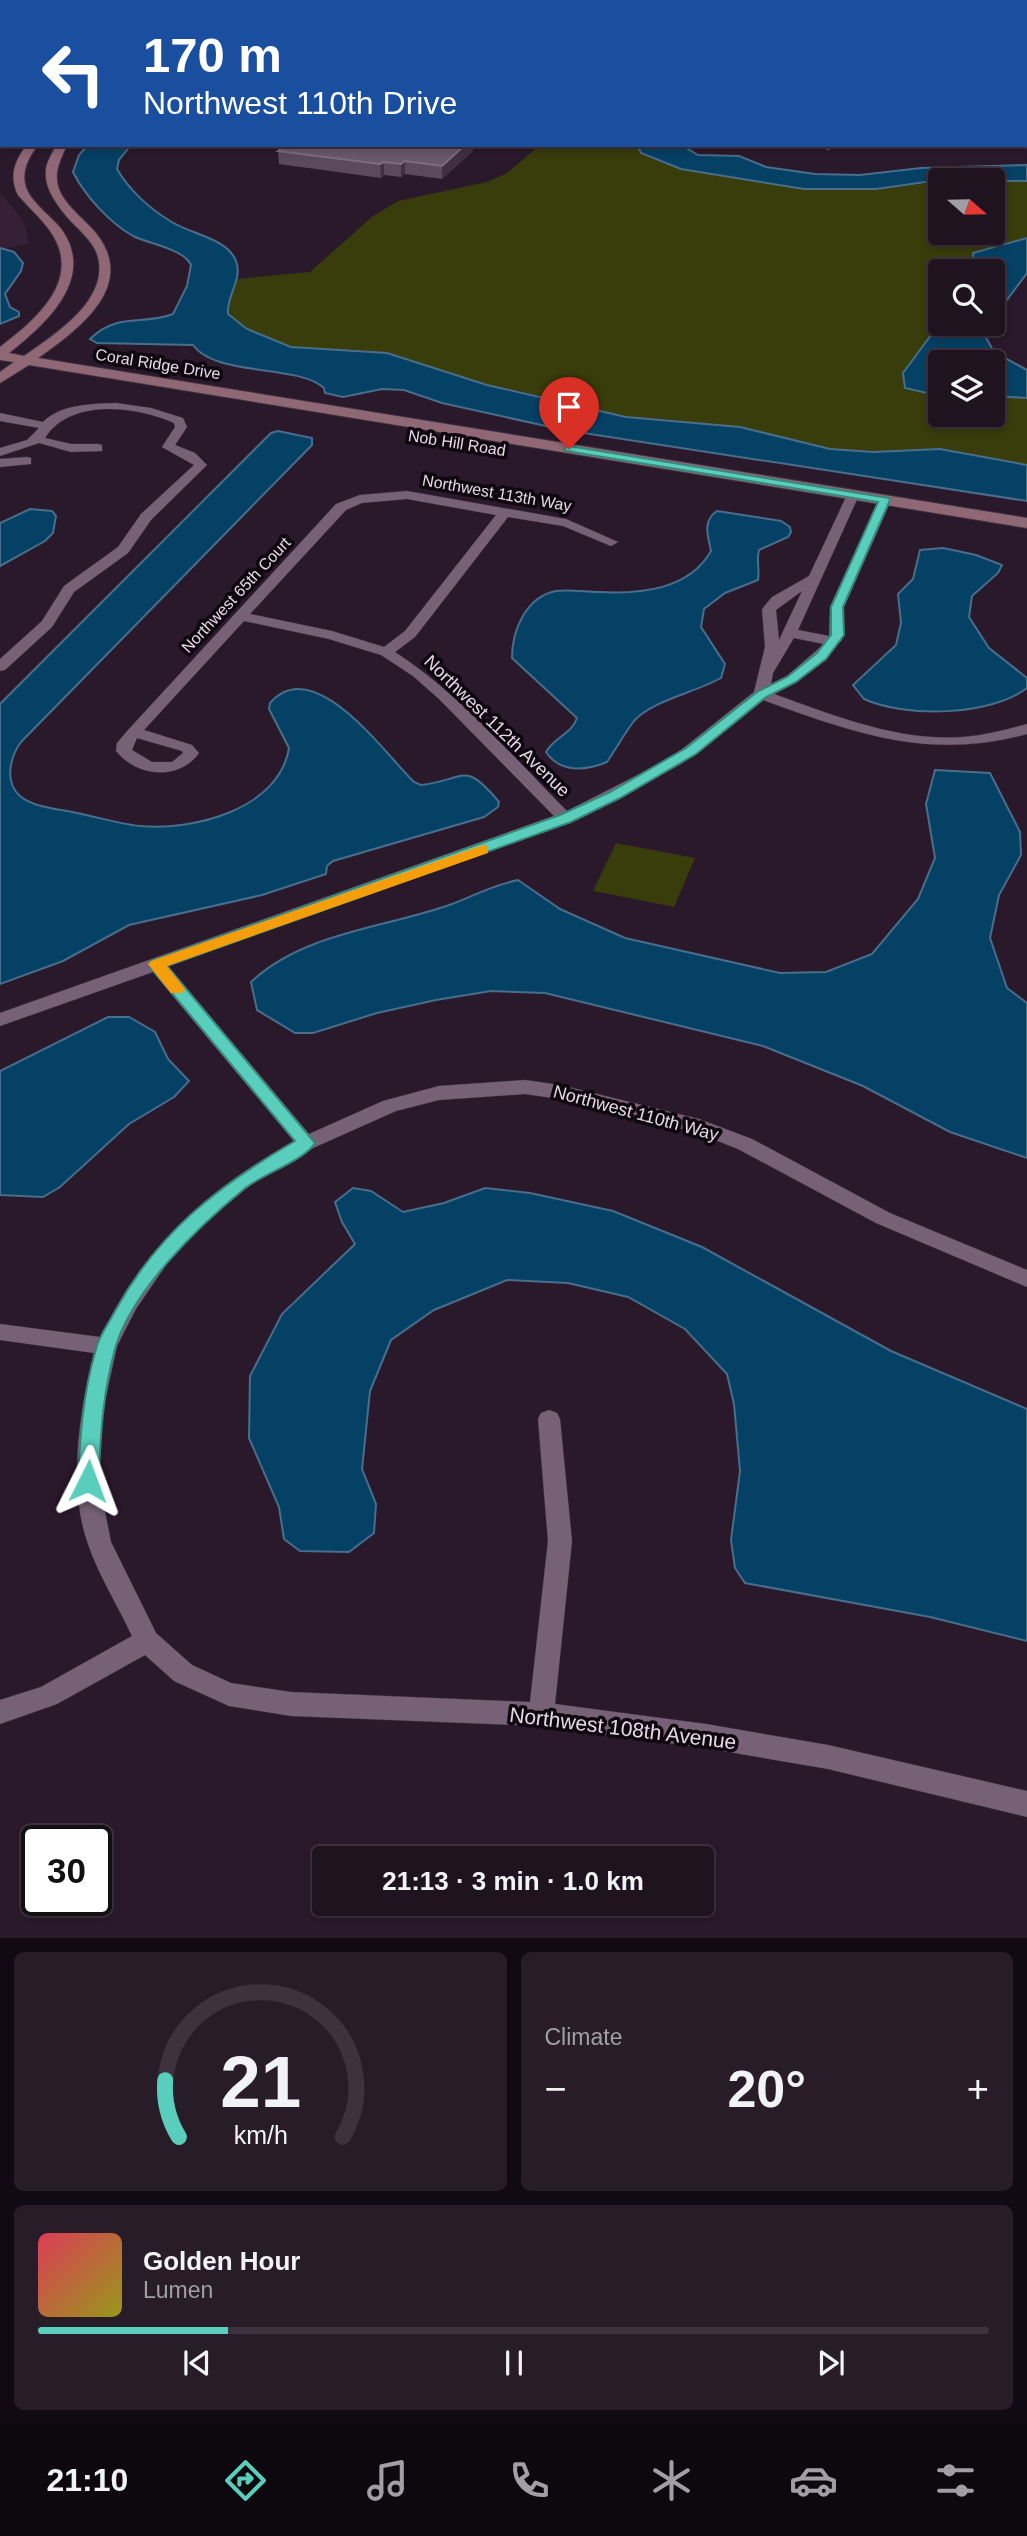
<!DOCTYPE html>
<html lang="en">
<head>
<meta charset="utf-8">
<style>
	:root { --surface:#201320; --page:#281c29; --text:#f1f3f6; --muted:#a29ea5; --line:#3d323e; --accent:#5acebc }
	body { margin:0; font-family:Helvetica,sans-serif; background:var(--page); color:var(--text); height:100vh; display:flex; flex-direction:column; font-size:26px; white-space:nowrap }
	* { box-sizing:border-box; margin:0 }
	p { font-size:23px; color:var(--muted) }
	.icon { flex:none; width:38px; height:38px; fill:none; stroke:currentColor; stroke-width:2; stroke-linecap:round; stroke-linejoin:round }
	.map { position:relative; height:1938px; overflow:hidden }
	.details { display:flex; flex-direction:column; gap:14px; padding:14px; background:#120a12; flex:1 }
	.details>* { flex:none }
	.top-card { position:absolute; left:0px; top:0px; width:1027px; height:147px; box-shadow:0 4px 10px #0003,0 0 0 2px var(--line); background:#1a4fa0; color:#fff; overflow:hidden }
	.needle { width:46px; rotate:110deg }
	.tools { position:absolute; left:928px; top:168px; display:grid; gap:14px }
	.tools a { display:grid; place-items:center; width:77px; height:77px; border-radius:7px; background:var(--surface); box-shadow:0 4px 10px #0003,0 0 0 2px var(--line); font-size:35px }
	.speed { position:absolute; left:21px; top:1825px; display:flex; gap:14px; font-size:35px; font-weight:700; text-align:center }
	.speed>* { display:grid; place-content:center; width:91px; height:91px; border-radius:50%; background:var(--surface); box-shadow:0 4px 10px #0003,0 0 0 2px var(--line); line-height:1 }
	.speed .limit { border:4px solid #111; border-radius:10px; background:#fff; color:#111 }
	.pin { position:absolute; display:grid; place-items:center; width:60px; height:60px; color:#fff; margin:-72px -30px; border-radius:50% 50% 50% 0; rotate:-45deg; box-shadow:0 0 7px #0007 }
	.pin .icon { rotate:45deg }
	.me { position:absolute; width:77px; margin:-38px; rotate:3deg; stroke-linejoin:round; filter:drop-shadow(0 0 5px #0008) }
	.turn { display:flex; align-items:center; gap:24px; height:147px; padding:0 28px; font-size:32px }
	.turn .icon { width:91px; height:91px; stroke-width:2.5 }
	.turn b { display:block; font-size:49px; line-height:60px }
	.big { font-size:52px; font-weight:700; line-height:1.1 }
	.details .widget { flex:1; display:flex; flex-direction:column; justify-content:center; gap:10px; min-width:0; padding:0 24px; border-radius:10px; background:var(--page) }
	.details .dial { align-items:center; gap:0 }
	.dial svg { height:182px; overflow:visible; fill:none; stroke:var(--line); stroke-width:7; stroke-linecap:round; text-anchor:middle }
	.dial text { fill:var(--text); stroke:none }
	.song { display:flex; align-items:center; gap:21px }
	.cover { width:84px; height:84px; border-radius:10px; background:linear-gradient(135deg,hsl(350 70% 55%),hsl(60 70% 35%)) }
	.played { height:7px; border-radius:4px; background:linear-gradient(90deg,var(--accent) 20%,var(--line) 20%) }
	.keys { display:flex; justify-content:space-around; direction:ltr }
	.heat { display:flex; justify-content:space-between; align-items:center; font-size:38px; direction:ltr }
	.details .tiles { flex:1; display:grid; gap:14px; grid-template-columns:1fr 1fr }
	.widget:last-child { grid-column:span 2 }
	.trip { position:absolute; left:312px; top:1846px; width:402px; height:70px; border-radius:7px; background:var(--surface); box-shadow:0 4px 10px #0003,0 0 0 2px var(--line); font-weight:700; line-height:70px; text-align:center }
	.menu { display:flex; height:112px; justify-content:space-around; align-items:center; background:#0d080d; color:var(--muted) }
	.menu .icon { width:49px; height:49px }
	.menu .selected { color:var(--accent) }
	.menu b { font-size:32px; color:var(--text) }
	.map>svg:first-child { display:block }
</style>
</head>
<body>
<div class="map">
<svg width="1027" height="1938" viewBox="0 0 1027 1938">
	<rect width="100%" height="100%" fill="#2a192b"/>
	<path fill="#362037" d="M0,193L23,220L29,243L0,250Z"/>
	<g fill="#393c0b">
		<path d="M540,145H637L641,153L681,169L804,189H876L940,182V233H992V181H1027V238L982,250L972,257L975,263C964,271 952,271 940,271V323L903,373L928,396H940V415H992V396L1027,398V465L940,449L873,452L830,449L740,427L626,417L487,385L387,353L291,347L247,329L228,314L227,305L237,279L310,272L373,216L398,201L487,182L507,173Z"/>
		<path d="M616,843L695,858L674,907L593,891Z"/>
	</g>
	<g fill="#054065" stroke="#486e8b" stroke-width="2">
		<path d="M88,145H131L119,160L117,169C129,190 151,210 172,222C190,234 227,238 236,261C243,280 226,296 228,314L247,329L291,347L387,353L487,385L626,417L740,427L830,449L873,452L940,449L1027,465V501L564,430L442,403L404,390L382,389L343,397L325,393L324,388C298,364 216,377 193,345L97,343L90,339C118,312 141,326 173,314L187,286L191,265C184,249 149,244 133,236C110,223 85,196 73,172L79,155Z"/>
		<path d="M637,145H681L698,155L739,156L766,167L815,174L860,175L921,168L1027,165V181L940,180L876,189H804L681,169L641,153Z"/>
		<path d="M1027,238V273L992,320V271H955L974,264L973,253Z"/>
		<path d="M0,248L14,252L23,263L21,271L5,294L10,307L19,312V316L0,324Z"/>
		<path d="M940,323L990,324L984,334L994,352L1027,370V398L992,396V362H940V396L905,388L903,373Z"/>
		<path d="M278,431L312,438V445L21,742C10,757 4,782 20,796C34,808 60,809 77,813C97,817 119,824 140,826C194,831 279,809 289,748L269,709L270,703C314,652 385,754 414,782L421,785C466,780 463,759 499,802L498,807L484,817L333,861L327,866L326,874L262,895L129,925L63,961L0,984V704L271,433Z"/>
		<path d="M30,509L52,511L56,516L53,533L45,541L0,566V523Z"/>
		<path d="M717,511L781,521L790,527L791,532L788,537L759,550C756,561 760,569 758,580L725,593L704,609L701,627L725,664L721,678C696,692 651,701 634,721C624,734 616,749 607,762C585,771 560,773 546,752C554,737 572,734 577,718L512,658C512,630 526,597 556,591C569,589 586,592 600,592C640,594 689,590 711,551C708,536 702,521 717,511Z"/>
		<path d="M943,548L976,555L1002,565L998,573L972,596L969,617L989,648L1027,678V688C990,716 906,718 864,699L853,685L896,645L901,623L898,594L913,579L920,550Z"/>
		<path d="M935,770L990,773L1020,832L1021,855L999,895L990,938L1007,988L1027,1003V1158L950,1132L863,1086L763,1046L545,993L491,991L436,1000L377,1013L313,1033H295L257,1010L251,982C304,932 386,928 452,904C476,895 490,886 518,880L560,909L625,938L780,973L826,972L872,954L918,899L935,858L926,804Z"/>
		<path d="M108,1017H129L155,1032L168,1059L189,1081L174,1097L129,1124L60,1187L43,1197L0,1195V1071Z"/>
		<path d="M353,1188L371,1191L403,1212L444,1203L485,1188L530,1193L613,1211L702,1247L891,1351L1027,1409V1641L930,1617L745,1583L735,1568L731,1540L740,1471L734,1404L727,1374L685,1329L628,1297L568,1283L507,1280L434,1310L391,1340L370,1391L362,1469L376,1504L374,1533L349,1552L300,1551L284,1539L279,1507L249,1438L250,1376L282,1314L355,1244L342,1222L335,1202Z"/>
	</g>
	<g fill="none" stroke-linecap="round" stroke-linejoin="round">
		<defs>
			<g id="street">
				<path d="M41,0H49L40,2Z"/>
				<path d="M129,0H137L128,2Z"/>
				<path d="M401,0H413L399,2Z"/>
				<path d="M529,0H635L633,2Z"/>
				<rect x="0" y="83" width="2" height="6"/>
				<path d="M2,112V118L0,119V113Z"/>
				<rect x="1026" y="130" width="1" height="6"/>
				<path d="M824,145H843L827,150Z"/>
				<path d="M116,403L151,408L183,418L187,427L175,445L195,453L207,465L151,520L128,553L74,592L52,627L5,670L0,671V659L42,621L64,586L118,547L141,514L194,465L162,447L175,427L174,423C136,406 70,398 45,438L71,444H98L102,445V451L71,452L39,443L0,456V448L27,440L39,428L0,421V413L43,422C61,404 92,404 116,403Z"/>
				<path d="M27,457L31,458V464L0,467V459Z"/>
				<path d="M407,491L566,519L618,542L611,546L563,526L508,517L415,637L395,652C460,694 512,756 567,811L671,758L754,692L765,647L762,609L772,597L809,576L847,495L853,491L859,495L798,630L829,636L830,607L879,500L890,497L891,500L844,607V635L841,641L797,682L774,694C833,715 898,742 963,737C985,735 1005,730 1027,724V734C930,761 854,733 763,700L681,764L571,821L168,966L309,1134L383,1101L439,1086L525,1080L560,1085L699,1119L752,1139L890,1213L1027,1270V1287L876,1223L738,1149L695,1132L560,1099L525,1094L439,1100L396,1111L313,1148L253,1183L201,1225L166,1265L136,1309L117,1346L102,1414L99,1481L111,1542L156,1633L192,1665L231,1683L291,1692L530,1702L548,1541L538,1419L541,1413L549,1410L557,1413L560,1419L572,1541L555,1704L706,1724L828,1745L1027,1791V1817L828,1769L706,1748L541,1726L291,1716L229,1706L174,1681L145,1655L57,1704L0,1724V1700L41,1687L132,1636C118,1606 99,1576 88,1544C67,1485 80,1412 94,1353L0,1340V1324L100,1337C152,1240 200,1196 294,1141L153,972L0,1026V1013L554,816L439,699L413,676L381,655L329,639L244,621L144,730L192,745L199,753C179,781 137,777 116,751L117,743L129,729L336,504L360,495ZM407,499L496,515L405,631L384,647L332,631L250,614L346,510L362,503ZM802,591L779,640L776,610ZM794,638L824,644L787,676L771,684L773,673ZM137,738L182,751L183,753L172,762H152L132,750Z"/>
			</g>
			<g id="secondary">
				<rect x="216" y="0" width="10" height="2"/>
				<rect x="237" y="0" width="10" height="2"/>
				<path d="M27,145H38C28,158 20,173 27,190C33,204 52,217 62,230C96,279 46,324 9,353L24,356C54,335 112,299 97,254C92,240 77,228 67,217C56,203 44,188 46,170C46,162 53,153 56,145H67C61,159 54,170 58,186C63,204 83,218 95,232C139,285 79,329 38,358L1027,518V528L29,365L0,383V372L14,362L0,360V347C31,323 78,286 56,241C48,224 31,210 18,195C9,177 14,161 27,145Z"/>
			</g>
		</defs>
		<use href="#street" stroke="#403341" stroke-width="1"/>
		<use href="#secondary" stroke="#403341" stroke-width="2"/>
		<use href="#street" fill="#766176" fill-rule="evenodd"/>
		<use href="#secondary" fill="#906875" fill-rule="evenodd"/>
	</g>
	<path fill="#5c4a5c" d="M278,151H473L442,179L405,174L401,177L384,175L381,178L279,164Z"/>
	<g fill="#423042">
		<path d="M465,145H473V151L442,179V166Z"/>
		<path d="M405,161V174L401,177V164Z"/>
		<path d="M384,162V175L381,178L380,164Z"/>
	</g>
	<path fill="#6b596b" stroke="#7e6d7e" stroke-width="2" d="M286,145H465L442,166L405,161L401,164L384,162L380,164L278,151Z"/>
	<path fill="#5acebc" stroke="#3a867a" stroke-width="2" d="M569,446L889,498L890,500L843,607L844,635L826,659L796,682L766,697L696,754L620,798L571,822L167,966L315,1143C305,1160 261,1175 244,1189C199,1226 131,1291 115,1349C103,1393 100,1436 99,1481L96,1487L88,1490L81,1487L78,1481C80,1436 83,1393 96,1349C99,1336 109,1323 115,1311C158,1232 219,1185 295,1141L151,968V961L560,815L610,792L686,748L757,692L787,677L817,653L831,635V607L878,502L566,451L564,449Z"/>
	<path fill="#f59e0b" d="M483,845L488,846V853L167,966L185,989L183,993H171L148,964L151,961Z"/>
	<g text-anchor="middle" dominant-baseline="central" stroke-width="7" stroke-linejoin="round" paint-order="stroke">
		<g font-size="16" fill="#e5d9e5" stroke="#0f070f">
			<text transform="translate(158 364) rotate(9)">Coral Ridge Drive</text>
			<text transform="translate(457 443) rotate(9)">Nob Hill Road</text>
			<text transform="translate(497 493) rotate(10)">Northwest 113th Way</text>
			<text transform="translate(236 595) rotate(-47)">Northwest 65th Court</text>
		</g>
		<g font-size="18" fill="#e5d9e5" stroke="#0f070f">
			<text transform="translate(497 726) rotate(44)">Northwest 112th Avenue</text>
			<text transform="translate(636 1113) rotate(15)">Northwest 110th Way</text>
		</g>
		<g font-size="21" fill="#e5d9e5" stroke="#0f070f">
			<text transform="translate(623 1728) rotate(7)">Northwest 108th Avenue</text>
		</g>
	</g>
</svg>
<div class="tools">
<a><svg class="needle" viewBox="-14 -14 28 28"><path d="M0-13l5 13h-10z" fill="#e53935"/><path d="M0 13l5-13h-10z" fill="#a29ea5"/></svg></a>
<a><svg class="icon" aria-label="search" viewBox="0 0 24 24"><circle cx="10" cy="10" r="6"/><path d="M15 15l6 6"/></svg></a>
<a><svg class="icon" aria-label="layers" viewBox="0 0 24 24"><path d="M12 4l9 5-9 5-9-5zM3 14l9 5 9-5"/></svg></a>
</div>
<div class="speed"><div class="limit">30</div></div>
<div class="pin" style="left:569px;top:449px;background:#d93025"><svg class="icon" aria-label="arrive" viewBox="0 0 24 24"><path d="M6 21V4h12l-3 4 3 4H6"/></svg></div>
<svg class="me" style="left:88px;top:1481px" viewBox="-20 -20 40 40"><path d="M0-17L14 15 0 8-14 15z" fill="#5acebc" stroke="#fff" stroke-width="4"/></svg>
<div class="trip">21:13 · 3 min · 1.0 km</div>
<div class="top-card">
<div class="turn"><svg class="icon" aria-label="left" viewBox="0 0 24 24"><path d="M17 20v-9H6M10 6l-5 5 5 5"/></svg><div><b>170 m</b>Northwest 110th Drive</div></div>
</div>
</div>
<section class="details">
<div class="tiles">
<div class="widget dial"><svg viewBox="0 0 100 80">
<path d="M14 69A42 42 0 1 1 86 69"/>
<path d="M14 69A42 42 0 0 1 8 44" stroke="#5acebc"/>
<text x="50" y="56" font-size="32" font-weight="700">21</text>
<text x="50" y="72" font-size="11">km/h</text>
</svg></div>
<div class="widget"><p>Climate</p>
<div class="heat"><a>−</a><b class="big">20°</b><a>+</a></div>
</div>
<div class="widget">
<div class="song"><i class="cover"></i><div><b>Golden Hour</b><p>Lumen</p></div></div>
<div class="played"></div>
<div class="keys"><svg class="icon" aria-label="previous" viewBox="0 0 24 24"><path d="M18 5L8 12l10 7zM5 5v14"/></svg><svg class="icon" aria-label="pause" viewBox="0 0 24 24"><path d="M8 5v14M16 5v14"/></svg><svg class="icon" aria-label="next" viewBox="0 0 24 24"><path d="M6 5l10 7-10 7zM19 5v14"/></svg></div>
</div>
</div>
</section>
<nav class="menu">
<b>21:10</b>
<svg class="icon selected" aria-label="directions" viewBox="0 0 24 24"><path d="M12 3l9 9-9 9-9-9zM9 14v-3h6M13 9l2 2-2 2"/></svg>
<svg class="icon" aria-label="music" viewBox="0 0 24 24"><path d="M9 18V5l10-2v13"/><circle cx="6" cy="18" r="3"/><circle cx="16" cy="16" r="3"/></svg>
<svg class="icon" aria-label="phone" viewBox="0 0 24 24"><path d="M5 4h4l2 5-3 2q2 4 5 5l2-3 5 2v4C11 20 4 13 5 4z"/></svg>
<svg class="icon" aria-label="climate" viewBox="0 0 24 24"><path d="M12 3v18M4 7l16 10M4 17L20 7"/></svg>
<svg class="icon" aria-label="car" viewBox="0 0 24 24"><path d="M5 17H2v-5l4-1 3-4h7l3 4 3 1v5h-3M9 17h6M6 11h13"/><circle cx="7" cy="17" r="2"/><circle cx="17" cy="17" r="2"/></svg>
<svg class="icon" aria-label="filters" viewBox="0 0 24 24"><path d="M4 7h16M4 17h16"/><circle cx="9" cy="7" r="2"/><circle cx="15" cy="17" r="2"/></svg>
</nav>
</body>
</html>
